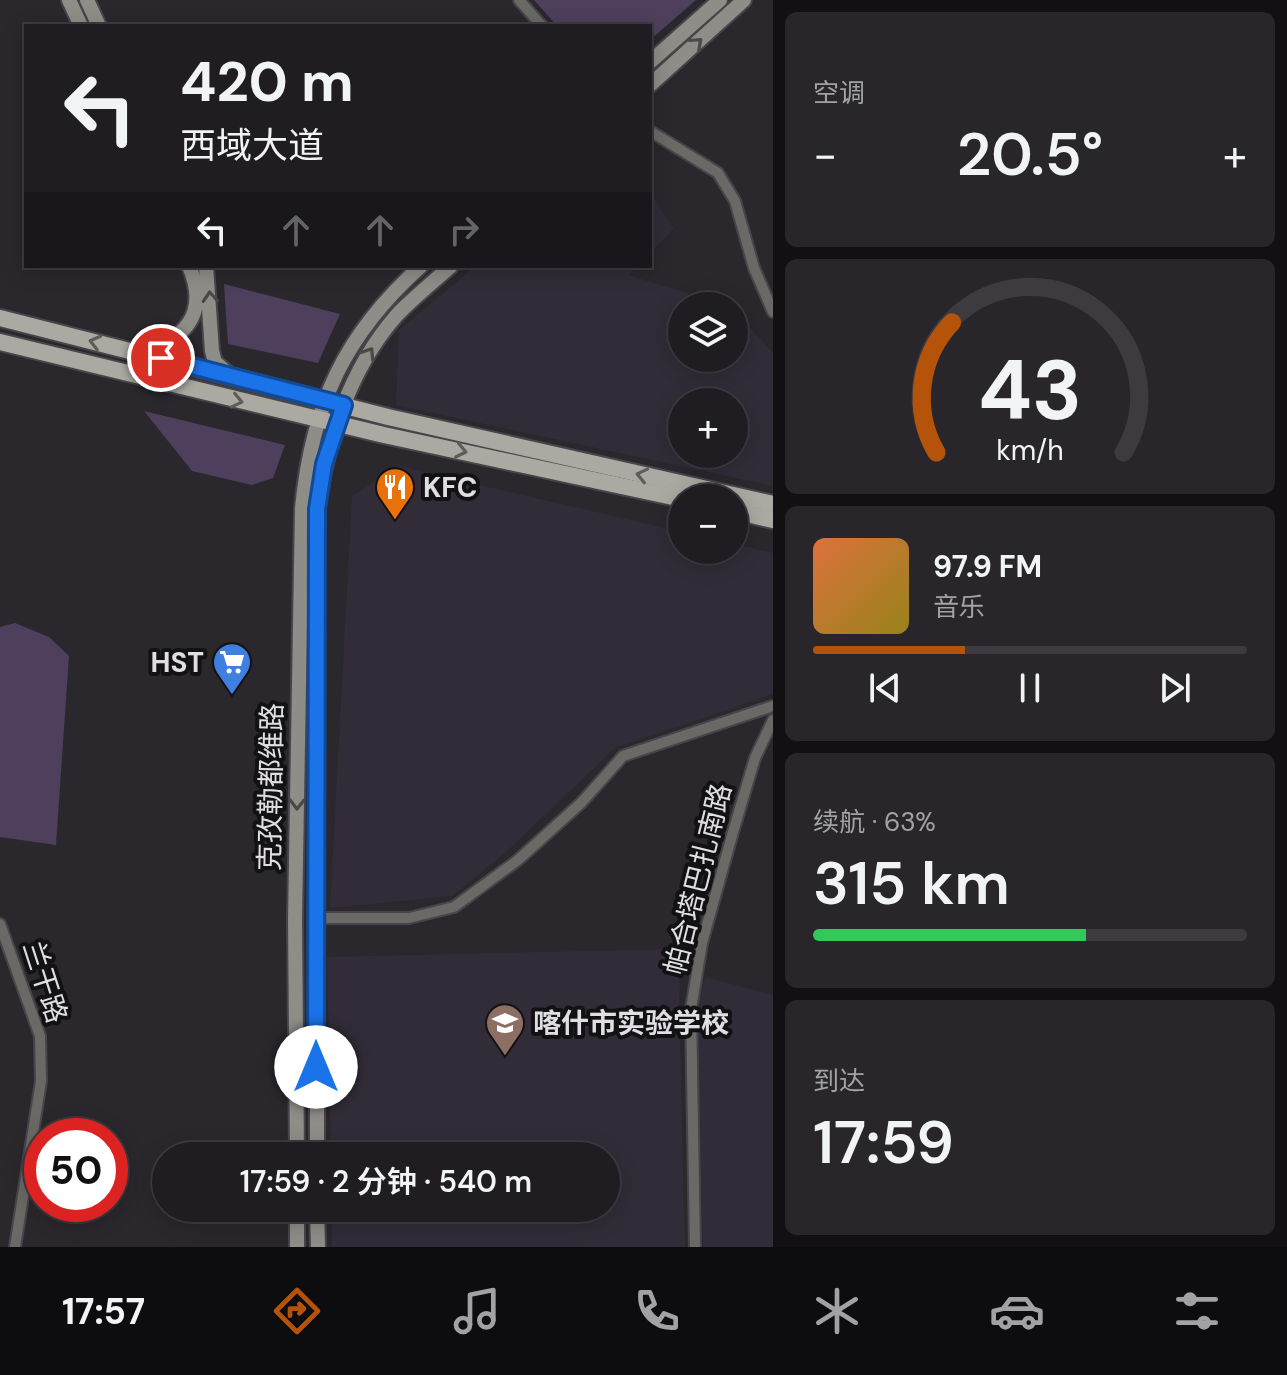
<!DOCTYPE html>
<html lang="zh">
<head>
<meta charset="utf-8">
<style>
	:root { --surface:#201d22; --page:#28262a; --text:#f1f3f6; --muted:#a2a2a5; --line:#3d3b40; --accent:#b45309 }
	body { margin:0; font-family:"DM Sans","Noto Sans SC",sans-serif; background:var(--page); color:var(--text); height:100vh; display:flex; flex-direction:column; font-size:30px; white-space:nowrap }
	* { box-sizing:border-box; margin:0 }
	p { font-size:26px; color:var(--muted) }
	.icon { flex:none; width:44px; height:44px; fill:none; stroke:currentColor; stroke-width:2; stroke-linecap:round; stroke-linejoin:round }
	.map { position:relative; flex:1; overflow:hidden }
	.side { display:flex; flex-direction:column; gap:12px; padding:12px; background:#121013; width:514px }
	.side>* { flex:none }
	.top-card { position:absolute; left:24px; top:24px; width:628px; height:244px; border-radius:0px; box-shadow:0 4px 20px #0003,0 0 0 2px var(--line); background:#201d22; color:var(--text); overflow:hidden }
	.buttons { position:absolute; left:668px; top:292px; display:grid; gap:16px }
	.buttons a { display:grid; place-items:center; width:80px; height:80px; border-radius:50%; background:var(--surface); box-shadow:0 4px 20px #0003,0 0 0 2px var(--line); font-size:40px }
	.speed { position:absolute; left:24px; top:1118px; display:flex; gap:16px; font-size:40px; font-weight:700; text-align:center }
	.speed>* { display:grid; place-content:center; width:104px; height:104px; border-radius:50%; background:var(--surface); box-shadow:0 4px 20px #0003,0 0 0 2px var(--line); line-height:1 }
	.speed .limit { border:12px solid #d22; background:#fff; color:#111 }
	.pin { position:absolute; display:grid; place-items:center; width:68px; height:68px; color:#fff; margin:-34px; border:4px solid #fff; border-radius:50%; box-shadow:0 2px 8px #0007 }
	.me { position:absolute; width:88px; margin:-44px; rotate:0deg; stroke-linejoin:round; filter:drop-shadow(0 0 6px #0008) }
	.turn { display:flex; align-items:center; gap:28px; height:168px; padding:0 24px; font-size:36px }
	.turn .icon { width:104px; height:104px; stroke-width:2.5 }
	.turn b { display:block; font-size:56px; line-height:68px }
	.lanes { display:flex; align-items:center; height:76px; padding:0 24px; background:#0003; justify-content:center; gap:40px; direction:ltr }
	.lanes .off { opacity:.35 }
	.big { font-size:60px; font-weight:600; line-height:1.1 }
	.side .widget { flex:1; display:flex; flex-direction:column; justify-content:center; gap:12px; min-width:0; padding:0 28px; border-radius:12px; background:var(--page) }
	.side .dial { align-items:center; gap:0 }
	.dial svg { height:208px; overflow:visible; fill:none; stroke:var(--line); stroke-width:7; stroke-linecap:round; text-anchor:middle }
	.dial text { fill:var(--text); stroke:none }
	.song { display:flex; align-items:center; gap:24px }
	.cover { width:96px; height:96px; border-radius:12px; background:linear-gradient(135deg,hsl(20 70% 55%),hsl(50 70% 35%)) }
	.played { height:8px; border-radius:4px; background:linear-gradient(90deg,var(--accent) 35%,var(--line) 35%) }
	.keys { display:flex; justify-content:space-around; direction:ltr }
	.heat { display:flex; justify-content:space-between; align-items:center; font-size:44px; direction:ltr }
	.charge { height:12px; border-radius:6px; background:linear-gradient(90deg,#34c759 63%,var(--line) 0) }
	.trip { position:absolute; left:152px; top:1142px; width:468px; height:80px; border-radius:40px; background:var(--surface); box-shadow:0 4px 20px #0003,0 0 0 2px var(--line); font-weight:600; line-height:80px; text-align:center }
	.tab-bar { display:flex; height:128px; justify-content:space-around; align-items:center; background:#0d0c0e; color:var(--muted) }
	.tab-bar .icon { width:56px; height:56px }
	.tab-bar .active { color:var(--accent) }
	.tab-bar b { font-size:36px; color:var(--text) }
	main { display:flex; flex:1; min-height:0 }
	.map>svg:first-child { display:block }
</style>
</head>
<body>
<main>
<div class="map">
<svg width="773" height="1247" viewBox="0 0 773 1247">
	<rect width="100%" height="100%" fill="#2a272d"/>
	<g fill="#322c38" fill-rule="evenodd">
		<path d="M650,193L674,229L650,252Z"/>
		<path d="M476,266H636L628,275L729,306H682V358H734V310L773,353V486L396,405L399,330ZM682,402H734V454H682Z"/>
		<path d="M399,466L682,532V550H734V544L773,553V694L615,748L507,851L452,896L330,908L352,496Z"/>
		<path d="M678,949L685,1247H332V1208H606V1156H331L327,957Z"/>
		<path d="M705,977L773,995V1247H703L697,1041L699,1000Z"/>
	</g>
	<g fill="#4e3f5d">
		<path d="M534,0H696L650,40V26H557Z"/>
		<path d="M224,284L340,314L318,363L228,344Z"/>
		<path d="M144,411L285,445L273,478L252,485L192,471Z"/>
		<path d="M15,623L49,637L69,656L56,845L0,837V627Z"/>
	</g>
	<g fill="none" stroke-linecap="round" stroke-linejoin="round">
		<defs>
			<g id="street">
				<path d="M519,0L542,26"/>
				<path d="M650,131L718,173L735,201L754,268L773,312"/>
				<path d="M315,918H409L454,907L518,860L582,802L623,756L773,706"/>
				<path d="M0,924L40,1036L41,1081L15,1247"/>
				<path d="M695,1247L691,1009L702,943L733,832L755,758L773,720"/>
			</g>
			<g id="secondary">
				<path d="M69,0L81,26"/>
				<path d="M87,0L99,26"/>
				<path d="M650,62L720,0"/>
				<path d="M650,85L744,0"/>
				<path d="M206,266L212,351L215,362L231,376"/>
				<path d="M138,352C184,341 210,315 189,266"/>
				<path d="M297,1156L295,919L302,508C312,405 344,335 421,266"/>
				<path d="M317,1156V509C328,439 349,370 396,316C413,298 433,282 451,266"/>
				<path d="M297,1208V1247"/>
				<path d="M317,1208L318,1247"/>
			</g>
			<g id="primary">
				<path d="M0,318L388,417L773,504"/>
				<path d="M0,342L384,435L682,499"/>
				<path d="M734,511L773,520"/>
			</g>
		</defs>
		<use href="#street" stroke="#47444a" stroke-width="14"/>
		<use href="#secondary" stroke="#47444a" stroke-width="18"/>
		<use href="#primary" stroke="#47444a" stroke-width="20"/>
		<use href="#street" stroke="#6a6965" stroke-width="10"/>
		<use href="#secondary" stroke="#8f8d88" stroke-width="14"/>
		<use href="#primary" stroke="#aca9a2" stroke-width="16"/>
	</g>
	<defs><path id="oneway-chevron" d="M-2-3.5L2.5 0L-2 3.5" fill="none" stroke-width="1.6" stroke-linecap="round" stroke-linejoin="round" transform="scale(2)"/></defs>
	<g stroke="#4a4948">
		<use href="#oneway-chevron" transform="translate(697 43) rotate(-42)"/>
		<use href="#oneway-chevron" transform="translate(210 297) rotate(-94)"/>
		<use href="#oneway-chevron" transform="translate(369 353) rotate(-57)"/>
		<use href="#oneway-chevron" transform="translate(297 804) rotate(91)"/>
	</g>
	<g stroke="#5f5d5a">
		<use href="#oneway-chevron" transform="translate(95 342) rotate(-166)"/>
		<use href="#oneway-chevron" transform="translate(237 401) rotate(13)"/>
		<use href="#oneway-chevron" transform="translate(461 451) rotate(12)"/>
		<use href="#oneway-chevron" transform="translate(642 475) rotate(-167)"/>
	</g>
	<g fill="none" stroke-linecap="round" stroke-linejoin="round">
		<defs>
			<path id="route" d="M161,358L344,405L324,464L317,509L316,1067"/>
		</defs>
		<use href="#route" stroke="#114b97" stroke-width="20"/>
		<use href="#route" stroke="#1a73e8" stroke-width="14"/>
	</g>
	<defs>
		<symbol id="restaurant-pin" viewBox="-11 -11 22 30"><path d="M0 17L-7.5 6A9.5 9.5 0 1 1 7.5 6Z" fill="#e8710a" stroke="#121113"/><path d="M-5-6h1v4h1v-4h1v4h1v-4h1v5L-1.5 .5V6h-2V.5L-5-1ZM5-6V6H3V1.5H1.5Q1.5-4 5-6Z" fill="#fff"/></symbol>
		<symbol id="supermarket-pin" viewBox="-11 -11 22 30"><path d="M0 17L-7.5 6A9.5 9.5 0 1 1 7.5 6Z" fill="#3f7fe0" stroke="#121113"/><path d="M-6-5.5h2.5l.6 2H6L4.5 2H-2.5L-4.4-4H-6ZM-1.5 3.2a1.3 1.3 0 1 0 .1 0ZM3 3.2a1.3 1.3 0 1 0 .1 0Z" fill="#fff"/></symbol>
		<symbol id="school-pin" viewBox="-11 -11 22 30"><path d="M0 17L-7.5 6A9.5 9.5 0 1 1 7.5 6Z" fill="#8d6e63" stroke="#121113"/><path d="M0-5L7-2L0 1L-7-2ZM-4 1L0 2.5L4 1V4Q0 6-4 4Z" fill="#fff"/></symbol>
	</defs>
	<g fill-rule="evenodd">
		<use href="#restaurant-pin" x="373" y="465" width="44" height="60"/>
		<use href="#supermarket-pin" x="210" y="640" width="44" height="60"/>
		<use href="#school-pin" x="483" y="1001" width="44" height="60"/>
	</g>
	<g text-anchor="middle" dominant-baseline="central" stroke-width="8" stroke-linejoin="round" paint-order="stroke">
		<g font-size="28" font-weight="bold" fill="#e0dee2" stroke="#121113" text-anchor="start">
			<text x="423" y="487">KFC</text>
			<text x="204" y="662" text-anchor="end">HST</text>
			<text x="533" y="1023">喀什市实验学校</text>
		</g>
		<g font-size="28" fill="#e0dee2" stroke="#121113">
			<text transform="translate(271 787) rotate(-89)">克孜勒都维路</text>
			<text transform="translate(698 879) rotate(-76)">帕合塔巴扎南路</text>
			<text transform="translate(45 982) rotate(72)">兰干路</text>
		</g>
	</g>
</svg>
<div class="buttons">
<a><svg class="icon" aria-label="layers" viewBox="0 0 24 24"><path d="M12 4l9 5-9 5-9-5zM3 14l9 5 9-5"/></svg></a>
<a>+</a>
<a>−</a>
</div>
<div class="speed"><div class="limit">50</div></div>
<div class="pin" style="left:161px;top:358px;background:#d93025"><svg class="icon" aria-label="arrive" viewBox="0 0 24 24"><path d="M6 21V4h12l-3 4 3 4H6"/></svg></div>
<svg class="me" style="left:316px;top:1067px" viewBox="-20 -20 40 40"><circle r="19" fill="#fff"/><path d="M0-13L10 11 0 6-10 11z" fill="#1a73e8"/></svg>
<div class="trip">17:59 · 2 分钟 · 540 m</div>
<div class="top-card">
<div class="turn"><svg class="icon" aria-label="left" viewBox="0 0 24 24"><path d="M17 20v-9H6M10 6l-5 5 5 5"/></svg><div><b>420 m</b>西域大道</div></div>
<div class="lanes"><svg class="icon" aria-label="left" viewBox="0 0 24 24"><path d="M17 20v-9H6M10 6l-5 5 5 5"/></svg><svg class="icon off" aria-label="ahead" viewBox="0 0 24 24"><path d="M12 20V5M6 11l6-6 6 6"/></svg><svg class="icon off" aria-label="ahead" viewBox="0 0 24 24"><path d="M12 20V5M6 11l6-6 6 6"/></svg><svg class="icon off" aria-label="right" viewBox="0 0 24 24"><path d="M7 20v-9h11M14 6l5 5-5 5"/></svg></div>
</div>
</div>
<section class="side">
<div class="widget"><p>空调</p>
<div class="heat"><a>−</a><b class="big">20.5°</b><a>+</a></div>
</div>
<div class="widget dial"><svg viewBox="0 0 100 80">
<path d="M14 69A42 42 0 1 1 86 69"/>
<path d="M14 69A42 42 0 0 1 20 19" stroke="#b45309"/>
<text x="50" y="56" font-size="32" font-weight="700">43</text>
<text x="50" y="72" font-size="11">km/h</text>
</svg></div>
<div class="widget">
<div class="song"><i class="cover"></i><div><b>97.9 FM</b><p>音乐</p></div></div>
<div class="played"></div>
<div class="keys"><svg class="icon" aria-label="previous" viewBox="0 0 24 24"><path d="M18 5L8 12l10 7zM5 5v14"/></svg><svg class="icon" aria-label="pause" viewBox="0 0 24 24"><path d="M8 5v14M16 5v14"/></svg><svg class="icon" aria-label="next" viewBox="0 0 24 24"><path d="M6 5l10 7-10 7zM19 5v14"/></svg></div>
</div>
<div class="widget"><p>续航 · 63%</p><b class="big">315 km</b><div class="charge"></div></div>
<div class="widget"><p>到达</p><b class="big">17:59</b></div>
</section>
</main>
<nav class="tab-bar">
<b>17:57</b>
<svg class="icon active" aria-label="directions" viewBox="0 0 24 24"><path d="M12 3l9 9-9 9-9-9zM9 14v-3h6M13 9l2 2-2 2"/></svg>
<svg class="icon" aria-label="music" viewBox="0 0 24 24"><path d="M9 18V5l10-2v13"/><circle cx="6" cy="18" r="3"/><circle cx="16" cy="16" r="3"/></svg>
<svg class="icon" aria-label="phone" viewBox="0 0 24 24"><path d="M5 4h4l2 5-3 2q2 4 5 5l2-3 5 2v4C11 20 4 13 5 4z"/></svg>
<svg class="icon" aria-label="climate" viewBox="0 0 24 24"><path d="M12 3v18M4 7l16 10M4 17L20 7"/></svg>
<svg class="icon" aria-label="car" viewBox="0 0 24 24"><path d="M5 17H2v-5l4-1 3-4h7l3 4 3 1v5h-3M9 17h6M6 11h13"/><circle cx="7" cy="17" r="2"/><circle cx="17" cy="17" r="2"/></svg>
<svg class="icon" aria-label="filters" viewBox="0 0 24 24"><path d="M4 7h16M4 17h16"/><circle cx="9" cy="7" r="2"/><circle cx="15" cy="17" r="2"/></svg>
</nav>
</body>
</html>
